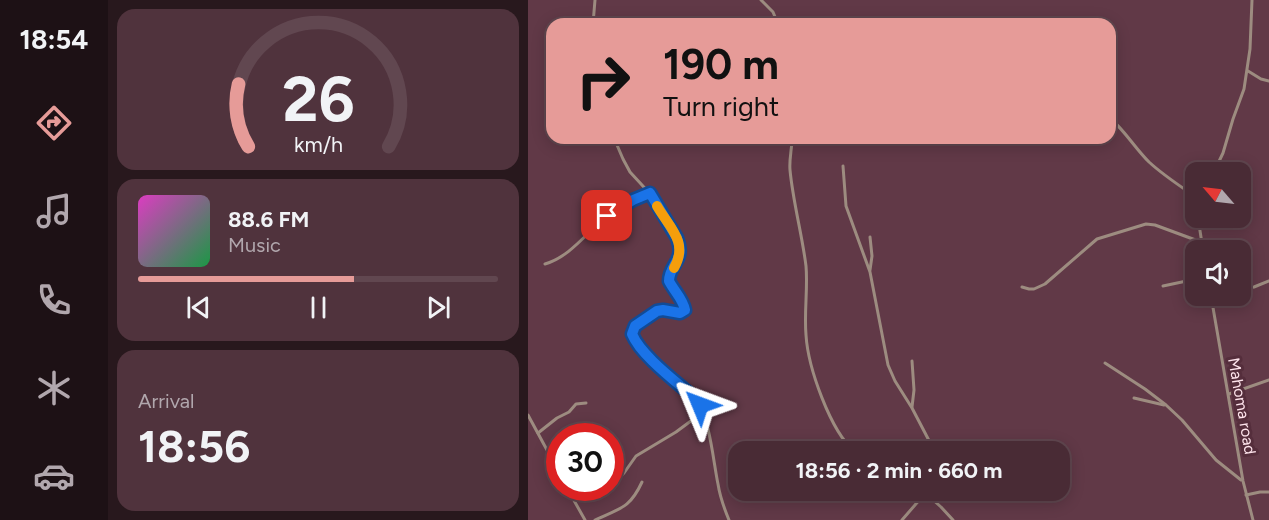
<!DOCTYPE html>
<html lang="en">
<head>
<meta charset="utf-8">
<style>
	:root { --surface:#492b35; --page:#50333d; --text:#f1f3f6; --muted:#b1a7ad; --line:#614750; --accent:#e69b98 }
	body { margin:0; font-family:Figtree,sans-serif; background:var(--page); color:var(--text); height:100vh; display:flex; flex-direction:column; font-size:22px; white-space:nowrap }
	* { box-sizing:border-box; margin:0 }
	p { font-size:20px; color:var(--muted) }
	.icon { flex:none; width:33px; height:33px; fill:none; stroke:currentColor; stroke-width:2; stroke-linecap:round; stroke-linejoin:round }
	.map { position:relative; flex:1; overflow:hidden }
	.drawer { display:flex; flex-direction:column; gap:9px; padding:9px; background:#28181d; width:420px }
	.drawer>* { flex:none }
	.guide { position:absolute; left:18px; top:18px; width:570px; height:126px; border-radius:18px; box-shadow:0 3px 15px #0003,0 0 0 2px var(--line); background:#e69b98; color:#111; overflow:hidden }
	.needle { width:39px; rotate:298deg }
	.tools { position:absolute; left:657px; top:162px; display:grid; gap:12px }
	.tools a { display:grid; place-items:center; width:66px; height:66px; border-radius:12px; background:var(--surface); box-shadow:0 3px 15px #0003,0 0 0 2px var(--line); font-size:30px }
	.speed { position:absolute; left:18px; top:423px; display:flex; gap:12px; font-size:30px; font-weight:700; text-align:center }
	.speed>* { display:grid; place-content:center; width:78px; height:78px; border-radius:50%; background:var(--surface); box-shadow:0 3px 15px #0003,0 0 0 2px var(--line); line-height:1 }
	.speed .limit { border:9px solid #d22; background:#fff; color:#111 }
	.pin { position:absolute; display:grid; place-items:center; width:51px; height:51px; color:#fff; margin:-26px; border-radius:12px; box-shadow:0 3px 9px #0006 }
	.me { position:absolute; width:66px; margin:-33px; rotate:314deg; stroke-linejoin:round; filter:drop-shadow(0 0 4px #0008) }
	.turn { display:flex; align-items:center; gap:21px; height:126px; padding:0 18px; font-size:27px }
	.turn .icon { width:78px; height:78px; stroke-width:2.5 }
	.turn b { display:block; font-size:42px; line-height:51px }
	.big { font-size:45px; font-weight:700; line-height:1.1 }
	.drawer .card { flex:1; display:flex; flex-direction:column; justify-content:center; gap:9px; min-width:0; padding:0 21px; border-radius:18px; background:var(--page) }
	.drawer .dial { align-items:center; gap:0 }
	.dial svg { height:156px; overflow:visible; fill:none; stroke:var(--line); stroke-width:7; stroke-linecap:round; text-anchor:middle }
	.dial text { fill:var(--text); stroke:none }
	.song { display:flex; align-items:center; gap:18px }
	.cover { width:72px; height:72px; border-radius:9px; background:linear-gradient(135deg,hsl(310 70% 55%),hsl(140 70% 35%)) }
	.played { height:6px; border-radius:3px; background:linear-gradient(90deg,var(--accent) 60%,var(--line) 60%) }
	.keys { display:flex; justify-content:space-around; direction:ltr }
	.trip { position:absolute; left:200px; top:441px; width:342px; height:60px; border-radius:18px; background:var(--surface); box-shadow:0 3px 15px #0003,0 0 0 2px var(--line); font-weight:700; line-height:60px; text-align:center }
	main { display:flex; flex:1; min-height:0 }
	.tabs { display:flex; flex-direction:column; width:108px; justify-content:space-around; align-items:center; background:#1d1115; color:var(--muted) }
	.tabs .icon { width:42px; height:42px }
	.tabs .active { color:var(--accent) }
	.tabs b { font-size:27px; color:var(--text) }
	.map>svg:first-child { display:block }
</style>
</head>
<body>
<main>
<nav class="tabs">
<b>18:54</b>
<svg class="icon active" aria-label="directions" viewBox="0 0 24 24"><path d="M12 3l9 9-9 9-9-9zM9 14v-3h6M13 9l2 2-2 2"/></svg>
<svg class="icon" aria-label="music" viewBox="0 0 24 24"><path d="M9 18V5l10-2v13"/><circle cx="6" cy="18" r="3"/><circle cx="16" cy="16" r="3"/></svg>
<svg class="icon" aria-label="phone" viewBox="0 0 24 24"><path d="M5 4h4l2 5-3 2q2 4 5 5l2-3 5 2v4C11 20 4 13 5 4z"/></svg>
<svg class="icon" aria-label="climate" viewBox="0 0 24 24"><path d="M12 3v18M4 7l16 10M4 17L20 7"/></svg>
<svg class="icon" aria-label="car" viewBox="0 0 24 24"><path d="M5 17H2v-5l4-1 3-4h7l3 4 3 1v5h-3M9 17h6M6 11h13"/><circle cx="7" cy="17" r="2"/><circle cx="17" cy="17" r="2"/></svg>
</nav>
<section class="drawer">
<div class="card dial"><svg viewBox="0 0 100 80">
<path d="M14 69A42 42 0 1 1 86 69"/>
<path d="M14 69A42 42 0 0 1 9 37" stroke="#e69b98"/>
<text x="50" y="56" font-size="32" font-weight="700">26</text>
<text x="50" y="72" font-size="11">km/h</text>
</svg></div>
<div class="card">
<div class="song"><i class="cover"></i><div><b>88.6 FM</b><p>Music</p></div></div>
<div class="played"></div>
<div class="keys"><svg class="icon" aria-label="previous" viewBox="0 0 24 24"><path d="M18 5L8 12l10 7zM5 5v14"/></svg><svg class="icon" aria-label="pause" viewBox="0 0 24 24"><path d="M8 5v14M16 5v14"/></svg><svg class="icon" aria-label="next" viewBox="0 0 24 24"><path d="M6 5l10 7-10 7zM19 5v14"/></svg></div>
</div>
<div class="card"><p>Arrival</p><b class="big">18:56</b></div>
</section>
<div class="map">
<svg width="741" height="520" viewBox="0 0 741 520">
	<rect width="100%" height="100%" fill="#613947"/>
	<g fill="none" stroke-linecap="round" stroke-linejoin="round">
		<g stroke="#9d8c80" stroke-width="3">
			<path d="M233,0L245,12L250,24"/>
			<path d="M65,24L67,0"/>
			<path d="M720,71L733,79L741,81"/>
			<path d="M582,118C597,131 607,148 621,162C635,175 652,186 668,197"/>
			<path d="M86,138L95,159L102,172L125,197L149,238C157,261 141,264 141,281L157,307L156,312L152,313L135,310L129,311L107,325L104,334C112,355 150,383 168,399C182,419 185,460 190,484C192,497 196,508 201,520"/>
			<path d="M264,138C264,149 261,159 262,170C265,202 274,234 278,266C280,288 276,312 278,335C280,367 302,431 327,452"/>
			<path d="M315,166L318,206L342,272L360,365L367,381L384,408L407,452"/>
			<path d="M686,172L695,153L705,119L716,89L722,49L724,0"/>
			<path d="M670,218L675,250"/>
			<path d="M342,237L344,256L342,270"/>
			<path d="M17,264C42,257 60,231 80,215C93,205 107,199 122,193"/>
			<path d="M635,286L668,279"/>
			<path d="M494,287L501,289H506L517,284L569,239L618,224L627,225L673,242"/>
			<path d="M712,289L726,287L741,281"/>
			<path d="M683,296L715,481L725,520"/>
			<path d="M384,361L386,390L384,407"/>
			<path d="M577,363L617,389L638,405L654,420L688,460L713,480"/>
			<path d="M701,394L741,380"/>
			<path d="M606,398L636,405"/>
			<path d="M0,415L32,474"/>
			<path d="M10,433L29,418L41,412L48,404L58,403"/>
			<path d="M82,482L90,479L96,473L108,456L148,432L175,412"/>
			<path d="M39,488L57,520"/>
			<path d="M394,490L413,507L425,520"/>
			<path d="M41,491L56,488"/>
			<path d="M718,495L732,492H741"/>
			<path d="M67,520C93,508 102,508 114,482"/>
			<path d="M374,520L400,490"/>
		</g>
	</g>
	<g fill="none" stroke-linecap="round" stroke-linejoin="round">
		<defs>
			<path id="route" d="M79,216L105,200L122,193L149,238C158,261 141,264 141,281C146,291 155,299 157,310L152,313L135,310L129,311L107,326L104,334C113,356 150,383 168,399L172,405"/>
		</defs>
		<use href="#route" stroke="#114b97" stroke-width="15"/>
		<use href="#route" stroke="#1a73e8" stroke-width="10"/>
		<path stroke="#f59e0b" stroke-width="10" d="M129,206C141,227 161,242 146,268"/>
	</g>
	<g text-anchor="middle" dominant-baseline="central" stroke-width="6" stroke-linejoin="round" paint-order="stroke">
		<g font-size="16" fill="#fee4ec" stroke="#552e3c">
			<text transform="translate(714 406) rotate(80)">Mahoma road</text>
		</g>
	</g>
</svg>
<div class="tools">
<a><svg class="needle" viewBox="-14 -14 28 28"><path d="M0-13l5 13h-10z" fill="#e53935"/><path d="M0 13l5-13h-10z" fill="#b1a7ad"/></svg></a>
<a><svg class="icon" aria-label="sound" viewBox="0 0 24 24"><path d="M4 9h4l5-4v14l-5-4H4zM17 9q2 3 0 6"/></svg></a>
</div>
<div class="speed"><div class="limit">30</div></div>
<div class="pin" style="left:79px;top:216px;background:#d93025"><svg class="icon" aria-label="arrive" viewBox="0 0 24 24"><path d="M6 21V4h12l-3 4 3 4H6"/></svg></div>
<svg class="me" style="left:172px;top:405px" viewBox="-20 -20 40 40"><path d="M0-17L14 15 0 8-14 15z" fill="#1a73e8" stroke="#fff" stroke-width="4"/></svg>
<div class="trip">18:56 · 2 min · 660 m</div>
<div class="guide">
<div class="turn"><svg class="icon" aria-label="right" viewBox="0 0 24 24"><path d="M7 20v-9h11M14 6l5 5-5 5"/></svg><div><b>190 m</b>Turn right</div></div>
</div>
</div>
</main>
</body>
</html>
